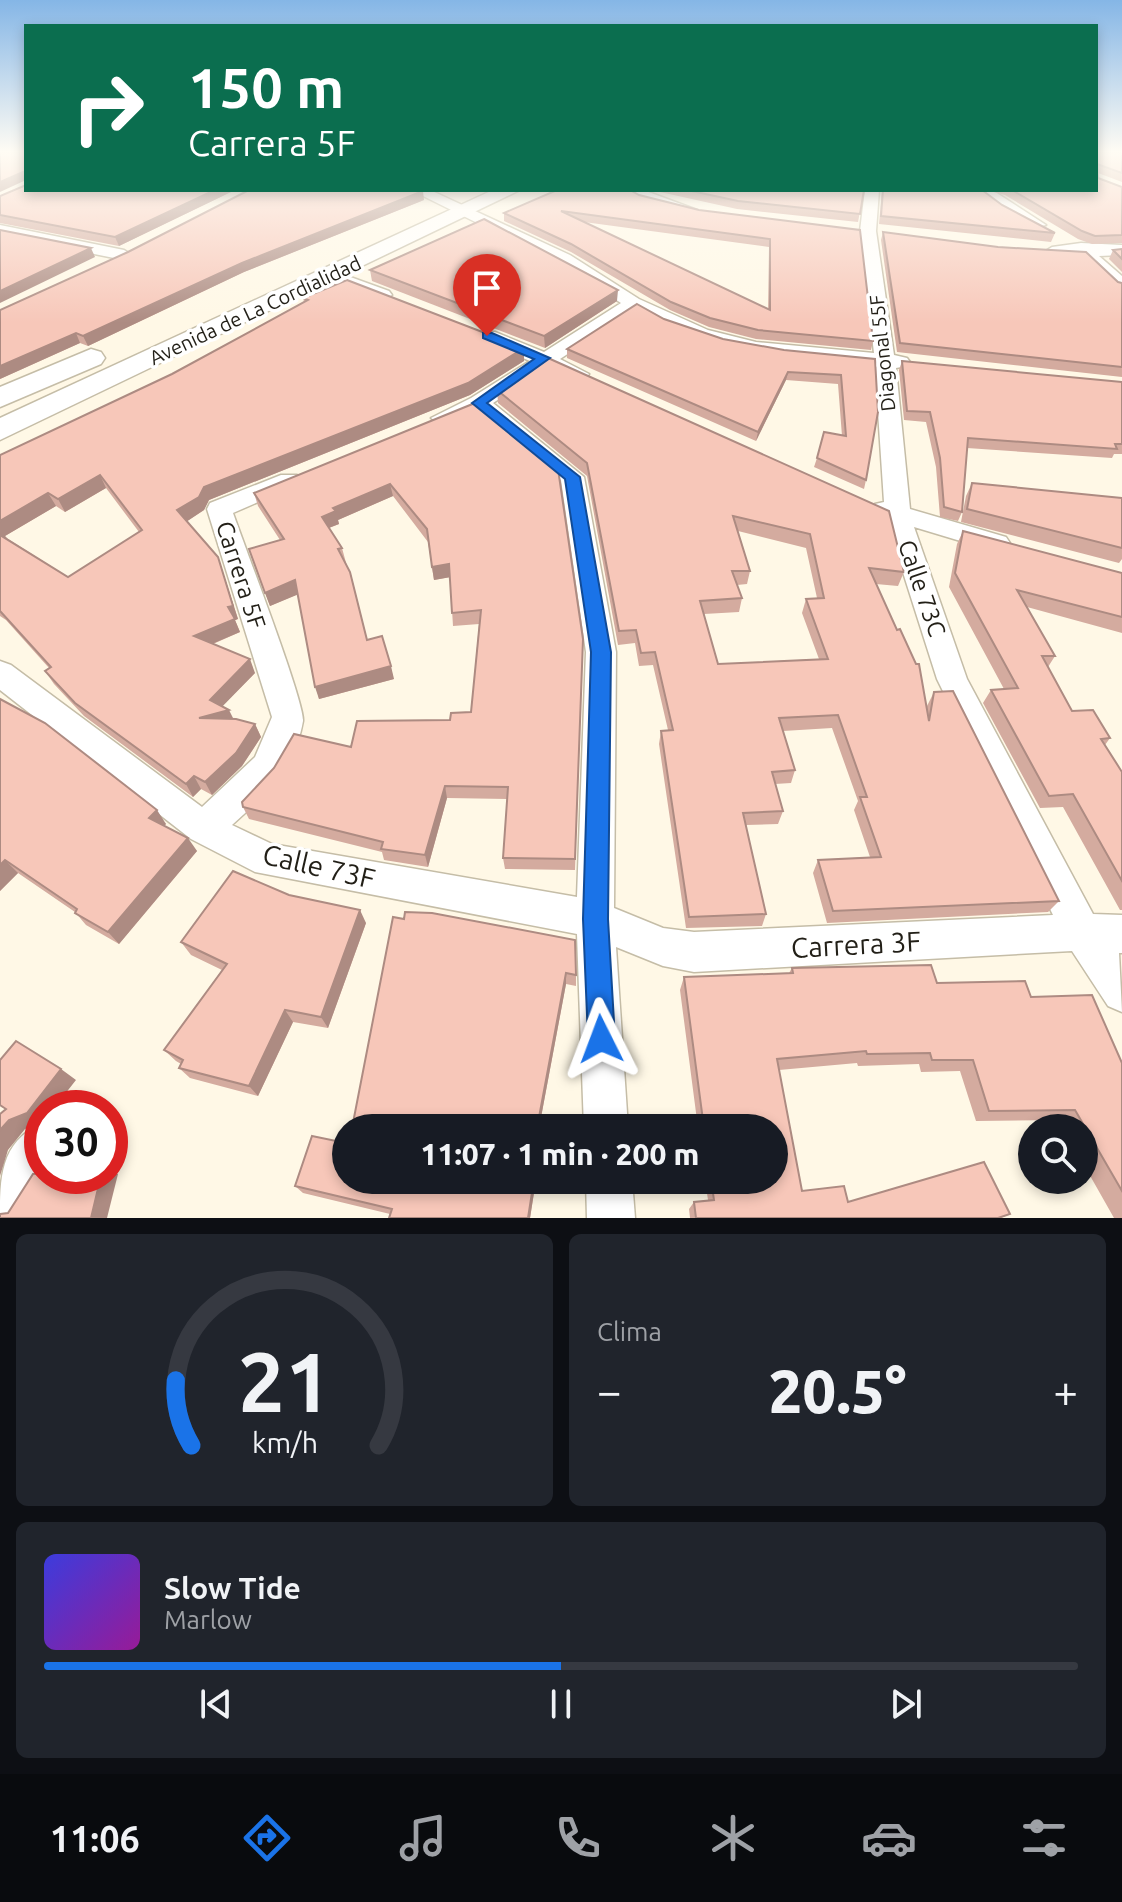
<!DOCTYPE html>
<html lang="es">
<head>
<meta charset="utf-8">
<style>
	:root { --surface:#171b24; --page:#20242c; --text:#f1f3f6; --muted:#9ea1a6; --line:#363941; --accent:#1a73e8 }
	body { margin:0; font-family:Ubuntu,sans-serif; background:var(--page); color:var(--text); height:100vh; display:flex; flex-direction:column; font-size:30px; white-space:nowrap }
	* { box-sizing:border-box; margin:0 }
	p { font-size:26px; color:var(--muted) }
	.icon { flex:none; width:44px; height:44px; fill:none; stroke:currentColor; stroke-width:2; stroke-linecap:round; stroke-linejoin:round }
	.map { position:relative; height:1218px; overflow:hidden }
	.details { display:flex; flex-direction:column; gap:16px; padding:16px; background:#0d0f14; flex:1 }
	.details>* { flex:none }
	.banner { position:absolute; left:24px; top:24px; width:1074px; height:168px; border-radius:0px; box-shadow:0 4px 12px #0003; background:#0b6e4f; color:#fff; overflow:hidden }
	.tools { position:absolute; left:1018px; top:1114px; display:grid; gap:16px }
	.tools a { display:grid; place-items:center; width:80px; height:80px; border-radius:50%; background:var(--surface); box-shadow:0 4px 12px #0003; font-size:40px }
	.speed { position:absolute; left:24px; top:1090px; display:flex; gap:16px; font-size:40px; font-weight:700; text-align:center }
	.speed>* { display:grid; place-content:center; width:104px; height:104px; border-radius:50%; background:var(--surface); box-shadow:0 4px 12px #0003; line-height:1 }
	.speed .limit { border:12px solid #d22; background:#fff; color:#111 }
	.pin { position:absolute; display:grid; place-items:center; width:68px; height:68px; color:#fff; margin:-82px -34px; border-radius:50% 50% 50% 0; rotate:-45deg; box-shadow:0 0 8px #0007 }
	.pin .icon { rotate:45deg }
	.me { position:absolute; width:88px; margin:-44px; rotate:357deg; stroke-linejoin:round; filter:drop-shadow(0 0 6px #0008) }
	.turn { display:flex; align-items:center; gap:28px; height:168px; padding:0 32px; font-size:36px }
	.turn .icon { width:104px; height:104px; stroke-width:2.5 }
	.turn b { display:block; font-size:56px; line-height:68px }
	.big { font-size:60px; font-weight:800; line-height:1.1 }
	.details .widget { flex:1; display:flex; flex-direction:column; justify-content:center; gap:12px; min-width:0; padding:0 28px; border-radius:12px; background:var(--page) }
	.details .dial { align-items:center; gap:0 }
	.dial svg { height:208px; overflow:visible; fill:none; stroke:var(--line); stroke-width:7; stroke-linecap:round; text-anchor:middle }
	.dial text { fill:var(--text); stroke:none }
	.song { display:flex; align-items:center; gap:24px }
	.cover { width:96px; height:96px; border-radius:12px; background:linear-gradient(135deg,hsl(240 70% 55%),hsl(300 70% 35%)) }
	.played { height:8px; border-radius:4px; background:linear-gradient(90deg,var(--accent) 50%,var(--line) 50%) }
	.keys { display:flex; justify-content:space-around; direction:ltr }
	.heat { display:flex; justify-content:space-between; align-items:center; font-size:44px; direction:ltr }
	.details .tiles { flex:1; display:grid; gap:16px; grid-template-columns:1fr 1fr }
	.widget:last-child { grid-column:span 2 }
	.trip { position:absolute; left:332px; top:1114px; width:456px; height:80px; border-radius:40px; background:var(--surface); box-shadow:0 4px 12px #0003; font-weight:800; line-height:80px; text-align:center }
	.dock { display:flex; height:128px; justify-content:space-around; align-items:center; background:#090b0e; color:var(--muted) }
	.dock .icon { width:56px; height:56px }
	.dock .selected { color:var(--accent) }
	.dock b { font-size:36px; color:var(--text) }
	.map>svg:first-child { display:block }
</style>
</head>
<body>
<div class="map">
<svg width="1122" height="1218" viewBox="0 0 1122 1218">
	<rect width="100%" height="100%" fill="#fff8e6"/>
	<g fill="none" stroke-linecap="round" stroke-linejoin="round">
		<defs>
			<g id="street">
				<path d="M411,190H430L570,255L639,299L708,330L756,342L874,353L860,231L865,190H879L876,231L894,355L907,358L910,362L907,366L896,368L910,509L1006,537L1010,543L1006,549L997,552L914,527L967,679L1093,914L1122,915V953H1119L1122,1012L1108,1006L1072,951L694,972L663,966L616,947L628,1128H584L577,934L255,872L191,839L0,690V661L11,665L202,807L255,757L272,717L207,509L210,503L281,475H297L301,480L297,485L233,513C243,542 305,703 303,721C296,764 263,797 232,825L272,844L577,897L586,652L561,480L477,412L442,425L431,418L471,398L530,361L481,340L478,336L481,332H495L544,352L621,303L558,263ZM634,310L694,338L756,354L875,366L884,502L875,504L872,510L875,516L886,519L937,679L1053,915L694,932L663,928L614,908L616,652L584,477L493,403L547,368L572,378H586L589,374L560,359Z"/>
				<path d="M622,190H643L697,210L684,213Z"/>
				<path d="M975,190H992L1046,225L1032,228Z"/>
				<path d="M0,225L124,250L132,255L124,260L0,235Z"/>
				<path d="M1081,243L1122,245V255L1099,256L1122,276V290L1080,256L1052,257L1044,252L1052,247Z"/>
				<path d="M331,270L389,291L392,295L383,300L325,279L322,275Z"/>
				<path d="M41,1124L42,1176H49L23,1218H0C0,1179 0,1142 41,1124Z"/>
				<path d="M586,1180H632L635,1218H587Z"/>
			</g>
			<g id="secondary">
				<path d="M493,190H520L0,440V418Z"/>
				<path d="M91,349L101,352L105,358L101,364L0,407V387Z"/>
			</g>
		</defs>
		<use href="#street" stroke="#c5bda7" stroke-width="3"/>
		<use href="#secondary" stroke="#c5bda7" stroke-width="3"/>
		<use href="#street" fill="#fff" fill-rule="evenodd"/>
		<use href="#secondary" fill="#fff" fill-rule="evenodd"/>
	</g>
	<g fill="#d4ab9f" fill-rule="evenodd">
		<path d="M1096,152H1122V182L1098,173V178L1122,187V243L1092,244L1078,239L1005,195L986,190H1096Z"/>
		<path d="M26,190H235L119,246L0,223V196Z"/>
		<path d="M651,190H864L858,222L737,209Z"/>
		<path d="M882,190H982L1002,205L1055,233L1051,242L879,224Z"/>
		<path d="M639,195L699,210L860,230L873,341L871,350L756,339L709,327L670,310L571,252L504,221V213ZM584,222L769,247L768,309Z"/>
		<path d="M424,200L244,272L88,346L80,343L0,379V310Z"/>
		<path d="M883,232L1122,283V377L897,352L881,240Z"/>
		<path d="M1122,249V272L1109,259L1113,250Z"/>
		<path d="M370,270L617,301L545,348L372,281Z"/>
		<path d="M303,298L524,348V361L470,395L209,500L204,510L187,521L218,557L238,619L235,620L240,632L213,644L255,673L222,706L233,719L255,724L261,737L242,766L212,795L201,789L193,797L84,716L54,684L45,671L49,668L6,620L0,616V455L172,374L304,302ZM106,488L139,532L68,577L8,539L5,536L56,506L65,512Z"/>
		<path d="M664,319L723,339L784,350L875,359L866,480L864,489L814,467L817,458L842,436L838,384L786,380L756,441L567,358V349Z"/>
		<path d="M902,361L1122,382V454H1114L1112,458L967,448L962,512L958,521L940,517L936,467L926,422L904,420L899,370Z"/>
		<path d="M497,390L904,572L898,586L876,584L926,708L934,692L1059,901L1048,912L827,923L813,873L818,860L870,857L854,810L858,801L832,728L783,731L795,770L791,783L775,784L783,811L778,824L746,825L766,914L762,926L686,928L659,744L661,731L668,730L653,665L639,666L635,643L618,645L587,476L498,403ZM738,531L806,548L817,598L806,599L802,613L819,659L718,664L704,614L739,612L742,598L737,585L747,584L750,571Z"/>
		<path d="M475,403L583,639L575,870L505,869L503,858L507,799L447,798L428,867L384,860L382,852L249,819L243,807L351,747L450,720L471,712L479,624L453,626L450,577L434,580L428,542L393,496L338,520L339,524L329,528L342,548L367,640L394,679L319,699L298,594L270,606L249,549L280,540L258,506L254,493Z"/>
		<path d="M972,483L1122,498V559L1119,563L961,522L966,496Z"/>
		<path d="M963,531L1122,573V633L1027,607L1055,656L1048,667L1072,711L1110,738L1105,745L1122,772V910H1120L1063,807L1040,808L983,703L991,690L1004,689L949,587L957,544Z"/>
		<path d="M0,699L166,824L164,826L197,851L119,944L86,925L75,912L18,873L0,891Z"/>
		<path d="M289,895L366,923L328,1028L293,1022L258,1096L190,1078L179,1068L181,1064L176,1061L164,1050L222,970L191,955L181,942Z"/>
		<path d="M393,917L576,975V986L566,984L539,1128H352Z"/>
		<path d="M792,968L937,983L1031,997L1122,1063V1218H1114L1084,1165V1128H1063L1058,1120L976,1121L960,1071L921,1072L919,1064L858,1066L857,1063L779,1070L802,1191L848,1202L1010,1214L1001,1218H690L689,1209L694,1202L708,1200L705,1180H774V1128H698L680,990L684,977L789,973Z"/>
		<path d="M536,1180L530,1218H389L390,1214L303,1193L295,1186Z"/>
	</g>
	<g fill="#ad8b82">
		<path d="M23,172L26,180L0,192V182Z"/>
		<path d="M215,190H235L119,246L115,237Z"/>
		<path d="M423,191L424,200L244,272L88,346L83,336L242,263Z"/>
		<path d="M91,248L95,257L0,303V291Z"/>
		<path d="M618,290L617,301L545,348L544,336Z"/>
		<path d="M76,333L80,343L0,379V366Z"/>
		<path d="M524,348V361L470,395L209,500L204,510L183,524L177,510L204,487Z"/>
		<path d="M788,372L786,380L756,441L758,432Z"/>
		<path d="M100,475L106,488L65,512L58,499Z"/>
		<path d="M390,484L393,496L338,520L339,524L326,529L322,517L333,508Z"/>
		<path d="M48,493L56,506L5,536L8,540L0,541V521Z"/>
		<path d="M218,557L238,619L235,620L240,632L200,649L194,636L228,607Z"/>
		<path d="M449,564L451,577L434,580L432,567Z"/>
		<path d="M295,580L299,594L270,606L265,593Z"/>
		<path d="M250,659L255,673L216,713L210,700Z"/>
		<path d="M391,666L394,679L319,699L315,687Z"/>
		<path d="M229,710L235,722L199,718Z"/>
		<path d="M255,724L261,737L242,766L212,795L205,782Z"/>
		<path d="M194,776L201,789L193,797L186,784Z"/>
		<path d="M445,786L447,798L428,867L425,855Z"/>
		<path d="M157,810L166,824L158,832L149,818Z"/>
		<path d="M188,838L197,851L119,944L108,932Z"/>
		<path d="M5,860L18,873L0,891V865Z"/>
		<path d="M360,910L366,923L328,1028L321,1017Z"/>
		<path d="M566,973V984L539,1128H537Z"/>
		<path d="M285,1010L293,1022L258,1096L249,1086Z"/>
		<path d="M61,1069L76,1080L54,1108H42V1123L25,1129L8,1150L0,1176V1130Z"/>
		<path d="M110,1169L118,1174L107,1218H91L101,1176H110Z"/>
		<path d="M534,1180H536L530,1218H528Z"/>
	</g>
	<g fill="#f7c7b9" stroke="#ad8b82" stroke-width="2" fill-rule="evenodd">
		<path d="M0,152H26V175L23,172L0,182Z"/>
		<path d="M1096,152H1122V173L1097,164L1098,178L1122,187V235L1095,236L1082,231L1012,190H1096Z"/>
		<path d="M26,185V190H215L115,237L0,215V196Z"/>
		<path d="M249,190H420L423,191L242,263L83,336L76,333L0,366V310L128,252Z"/>
		<path d="M557,190H630L639,195L699,210L860,230L873,341L758,330L710,318L671,302L571,244L504,213ZM561,211L770,239V310Z"/>
		<path d="M687,190H864L860,214L738,201Z"/>
		<path d="M883,190H982L1002,205L1055,233L881,216Z"/>
		<path d="M484,219L618,290L544,336L370,270Z"/>
		<path d="M0,230L91,248L0,291Z"/>
		<path d="M883,232L998,247L1086,252L1118,282L1122,283V367L900,343Z"/>
		<path d="M1122,249V259L1113,250Z"/>
		<path d="M347,280L524,348L468,383L204,487L199,497L177,510L218,557L233,606L228,607L235,619L194,636L250,659L210,700L229,710L199,718L236,719L255,724L236,753L205,782L194,776L186,784L75,703L45,671L51,667L0,611V535L68,577L142,530L100,475L58,499L48,493L0,521V455L172,374L308,300L303,298Z"/>
		<path d="M637,304L664,319L723,339L784,350L875,359L878,412L866,480L817,458L824,432L846,436L841,375L788,372L758,432L567,349Z"/>
		<path d="M548,358L889,511L904,572L869,568L897,630L900,629L916,664H919L929,721L934,692L953,691L1059,901L833,911L818,860L881,857L860,797H867L838,715L779,718L795,770L772,772L783,811L743,813L766,914L689,917L661,731L673,730L655,652L641,653L636,630L619,631L587,463L497,390ZM733,516L810,534L824,598L806,599L828,659L718,664L700,601L742,598L732,571H750Z"/>
		<path d="M902,361L1122,382V444H1115L1117,449L968,438L962,512L944,507L940,458L930,412L907,411Z"/>
		<path d="M475,403L558,469L583,639L575,859L503,858L508,787L445,786L425,855L381,849L383,842L243,807L242,802L274,768L294,734L351,747L357,721L450,720L451,713L471,712L481,610L452,613L449,564L432,567L427,529L390,484L333,508L336,511L322,517L342,548L338,549L350,572L367,640L382,636L391,666L315,687L295,580L265,593L249,549L284,539L254,493Z"/>
		<path d="M972,483L1122,498V548L967,509Z"/>
		<path d="M963,531L1122,573V617L1017,590L1055,656H1042L1072,711L1093,710L1110,738L1101,739L1122,772V881L1073,794L1049,796L991,690L1018,688L955,573Z"/>
		<path d="M0,699L45,723L157,810L149,818L188,838L108,932L75,913L77,909L5,860L0,865Z"/>
		<path d="M233,871L289,895L360,910L321,1017L285,1010L249,1086L179,1068L183,1060L164,1050L227,964L181,942Z"/>
		<path d="M405,912L432,913L575,940L576,975L566,973L537,1128H352L393,917L404,919Z"/>
		<path d="M931,965L937,983L1025,981L1031,997L1092,995L1122,1063V1191L1075,1110L989,1111L973,1060H932L930,1053L867,1054L866,1051L777,1059L802,1191L844,1186L848,1202L984,1162L1010,1214L998,1218H696L694,1202L714,1200L711,1180H774V1128H704L684,977L793,973L792,968Z"/>
		<path d="M16,1041L61,1069L27,1113L9,1120L0,1130V1114L6,1109L0,1105V1060Z"/>
		<path d="M312,1136L346,1143V1180H534L528,1218H389L392,1209L295,1186Z"/>
		<path d="M42,1173V1176H101L91,1218H0V1214L8,1213L33,1174Z"/>
	</g>
	<linearGradient id="sky" x2="0" y2="1"><stop stop-color="#85b6e6"/><stop offset="0.47" stop-color="#fffcf4"/><stop offset="1" stop-color="#fffcf4" stop-opacity="0"/></linearGradient>
	<rect width="1122" height="323" fill="url(#sky)"/>
	<path fill="#1a73e8" stroke="#114b97" stroke-width="2" d="M483,333H492L550,358L487,403L580,477L611,652L608,919L615,1039L611,1048L601,1052L592,1048L588,1039L583,919L591,652L565,479L472,403L534,359L483,338Z"/>
	<g text-anchor="middle" dominant-baseline="central" stroke-width="7" stroke-linejoin="round" paint-order="stroke">
		<g font-size="20" fill="#221f17" stroke="#fff">
			<text transform="translate(255 310) rotate(-25)">Avenida de La Cordialidad</text>
			<text transform="translate(882 353) rotate(-96)">Diagonal 55F</text>
		</g>
		<g font-size="24" fill="#221f17" stroke="#fff">
			<text transform="translate(241 575) rotate(72)">Carrera 5F</text>
			<text transform="translate(922 588) rotate(71)">Calle 73C</text>
		</g>
		<g font-size="28" fill="#221f17" stroke="#fff">
			<text transform="translate(319 866) rotate(13)">Calle 73F</text>
			<text transform="translate(856 944) rotate(-3)">Carrera 3F</text>
		</g>
	</g>
</svg>
<div class="tools">
<a><svg class="icon" aria-label="search" viewBox="0 0 24 24"><circle cx="10" cy="10" r="6"/><path d="M15 15l6 6"/></svg></a>
</div>
<div class="speed"><div class="limit">30</div></div>
<div class="pin" style="left:487px;top:336px;background:#d93025"><svg class="icon" aria-label="arrive" viewBox="0 0 24 24"><path d="M6 21V4h12l-3 4 3 4H6"/></svg></div>
<svg class="me" style="left:601px;top:1039px" viewBox="-20 -20 40 40"><path d="M0-17L14 15 0 8-14 15z" fill="#1a73e8" stroke="#fff" stroke-width="4"/></svg>
<div class="trip">11:07 · 1 min · 200 m</div>
<div class="banner">
<div class="turn"><svg class="icon" aria-label="right" viewBox="0 0 24 24"><path d="M7 20v-9h11M14 6l5 5-5 5"/></svg><div><b>150 m</b>Carrera 5F</div></div>
</div>
</div>
<section class="details">
<div class="tiles">
<div class="widget dial"><svg viewBox="0 0 100 80">
<path d="M14 69A42 42 0 1 1 86 69"/>
<path d="M14 69A42 42 0 0 1 8 44" stroke="#1a73e8"/>
<text x="50" y="56" font-size="32" font-weight="700">21</text>
<text x="50" y="72" font-size="11">km/h</text>
</svg></div>
<div class="widget"><p>Clima</p>
<div class="heat"><a>−</a><b class="big">20.5°</b><a>+</a></div>
</div>
<div class="widget">
<div class="song"><i class="cover"></i><div><b>Slow Tide</b><p>Marlow</p></div></div>
<div class="played"></div>
<div class="keys"><svg class="icon" aria-label="previous" viewBox="0 0 24 24"><path d="M18 5L8 12l10 7zM5 5v14"/></svg><svg class="icon" aria-label="pause" viewBox="0 0 24 24"><path d="M8 5v14M16 5v14"/></svg><svg class="icon" aria-label="next" viewBox="0 0 24 24"><path d="M6 5l10 7-10 7zM19 5v14"/></svg></div>
</div>
</div>
</section>
<nav class="dock">
<b>11:06</b>
<svg class="icon selected" aria-label="directions" viewBox="0 0 24 24"><path d="M12 3l9 9-9 9-9-9zM9 14v-3h6M13 9l2 2-2 2"/></svg>
<svg class="icon" aria-label="music" viewBox="0 0 24 24"><path d="M9 18V5l10-2v13"/><circle cx="6" cy="18" r="3"/><circle cx="16" cy="16" r="3"/></svg>
<svg class="icon" aria-label="phone" viewBox="0 0 24 24"><path d="M5 4h4l2 5-3 2q2 4 5 5l2-3 5 2v4C11 20 4 13 5 4z"/></svg>
<svg class="icon" aria-label="climate" viewBox="0 0 24 24"><path d="M12 3v18M4 7l16 10M4 17L20 7"/></svg>
<svg class="icon" aria-label="car" viewBox="0 0 24 24"><path d="M5 17H2v-5l4-1 3-4h7l3 4 3 1v5h-3M9 17h6M6 11h13"/><circle cx="7" cy="17" r="2"/><circle cx="17" cy="17" r="2"/></svg>
<svg class="icon" aria-label="filters" viewBox="0 0 24 24"><path d="M4 7h16M4 17h16"/><circle cx="9" cy="7" r="2"/><circle cx="15" cy="17" r="2"/></svg>
</nav>
</body>
</html>
